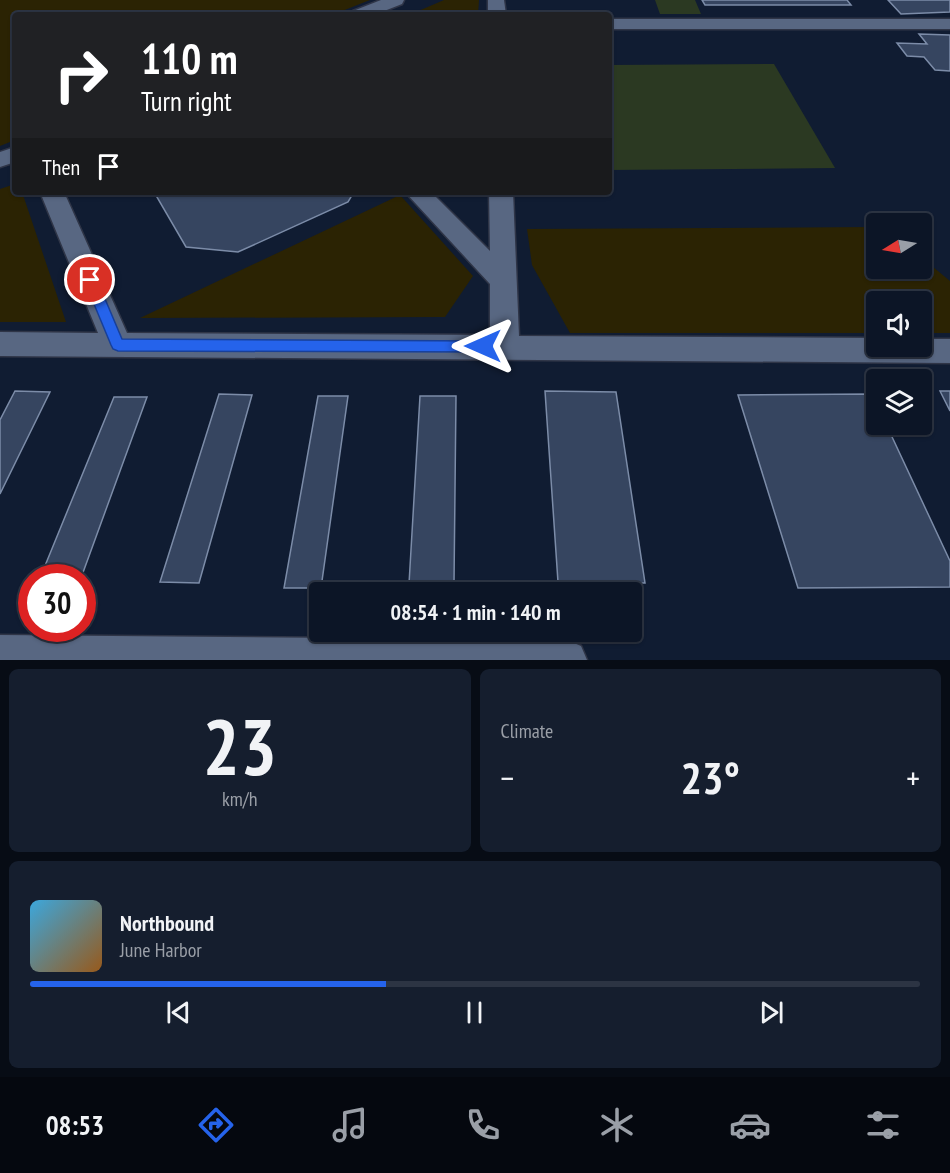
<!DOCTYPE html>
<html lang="en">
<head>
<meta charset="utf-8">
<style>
	:root { --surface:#0c1526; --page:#151e2e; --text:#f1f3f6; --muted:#9a9fa7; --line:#2c3443; --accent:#2563eb }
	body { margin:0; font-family:"PT Sans Narrow",sans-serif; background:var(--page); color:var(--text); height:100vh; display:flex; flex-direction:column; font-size:22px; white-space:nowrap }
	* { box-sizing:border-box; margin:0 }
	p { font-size:20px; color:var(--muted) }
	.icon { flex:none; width:33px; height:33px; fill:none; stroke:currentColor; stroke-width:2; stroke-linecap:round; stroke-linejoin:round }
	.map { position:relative; height:660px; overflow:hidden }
	.details { display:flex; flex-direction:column; gap:9px; padding:9px; background:#070c15; flex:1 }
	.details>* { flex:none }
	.guide { position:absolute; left:12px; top:12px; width:600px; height:183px; border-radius:6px; box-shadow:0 2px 4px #0004,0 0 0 2px var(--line); background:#202124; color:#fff; overflow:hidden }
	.needle { width:39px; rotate:259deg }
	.buttons { position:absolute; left:866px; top:213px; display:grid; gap:12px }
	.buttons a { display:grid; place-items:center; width:66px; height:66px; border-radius:6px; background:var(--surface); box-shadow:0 2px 4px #0004,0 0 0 2px var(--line); font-size:30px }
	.speed { position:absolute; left:18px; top:564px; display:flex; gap:12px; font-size:30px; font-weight:700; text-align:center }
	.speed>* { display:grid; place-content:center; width:78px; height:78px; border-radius:50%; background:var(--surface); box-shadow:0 2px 4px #0004,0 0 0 2px var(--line); line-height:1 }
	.speed .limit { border:9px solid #d22; background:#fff; color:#111 }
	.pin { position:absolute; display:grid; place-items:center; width:51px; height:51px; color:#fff; margin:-26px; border:3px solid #fff; border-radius:50%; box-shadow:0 2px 6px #0007 }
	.me { position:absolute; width:66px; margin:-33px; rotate:270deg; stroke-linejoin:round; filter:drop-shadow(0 0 4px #0008) }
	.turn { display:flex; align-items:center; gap:21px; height:126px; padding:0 30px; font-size:27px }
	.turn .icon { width:78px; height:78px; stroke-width:2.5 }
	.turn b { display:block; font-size:42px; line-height:51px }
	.then { display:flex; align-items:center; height:57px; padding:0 30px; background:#0003; gap:12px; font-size:22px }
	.big { font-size:45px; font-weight:700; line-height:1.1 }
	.details .widget { flex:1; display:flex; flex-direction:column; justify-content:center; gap:9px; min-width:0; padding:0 21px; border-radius:9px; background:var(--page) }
	.details .dial { align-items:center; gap:0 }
	.dial b { font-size:78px; line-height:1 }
	.song { display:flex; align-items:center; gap:18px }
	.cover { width:72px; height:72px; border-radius:9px; background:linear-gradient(135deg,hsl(200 70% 55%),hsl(30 70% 35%)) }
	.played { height:6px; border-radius:3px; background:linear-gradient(90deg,var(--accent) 40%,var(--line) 40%) }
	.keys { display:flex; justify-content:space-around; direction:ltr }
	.heat { display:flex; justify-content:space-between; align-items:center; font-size:33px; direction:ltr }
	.details .tiles { flex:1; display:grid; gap:9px; grid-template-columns:1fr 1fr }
	.widget:last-child { grid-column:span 2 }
	.trip { position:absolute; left:309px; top:582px; width:333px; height:60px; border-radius:6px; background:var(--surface); box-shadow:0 2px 4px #0004,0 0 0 2px var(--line); font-weight:700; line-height:60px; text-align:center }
	.tabs { display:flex; height:96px; justify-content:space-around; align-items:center; background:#05080f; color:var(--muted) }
	.tabs .icon { width:42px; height:42px }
	.tabs .current { color:var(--accent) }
	.tabs b { font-size:27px; color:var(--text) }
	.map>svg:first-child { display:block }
</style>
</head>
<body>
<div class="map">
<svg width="950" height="660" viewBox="0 0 950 660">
	<rect width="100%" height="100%" fill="#101c32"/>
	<g fill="#2b3922">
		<path d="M655,0H695L701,14H660Z"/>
		<path d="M774,64L835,168L609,170V65Z"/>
	</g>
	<g fill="#2b2303">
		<path d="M0,0H370L332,15H15V140L0,146Z"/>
		<path d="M444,0H479L478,15H409Z"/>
		<path d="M15,184V192H22L66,322H0V189Z"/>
		<path d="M400,195L473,276L445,317L140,318Z"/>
		<path d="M876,227V268H921V257L950,281V333H921V302H876V333H570L532,265L527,229Z"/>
	</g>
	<g fill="#364560" stroke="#7c8ca8" stroke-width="1.5">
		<path d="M702,0H847L851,5H705Z"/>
		<path d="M888,0H950V12L901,14Z"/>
		<path d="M919,34L950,35V71L935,70L924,57L907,56L897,43L927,44Z"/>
		<path d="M154,192H354L348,202L238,252L186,247Z"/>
		<path d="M15,391L50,392L0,494V420Z"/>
		<path d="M545,391L616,392L645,583L558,582Z"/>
		<path d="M940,391H950V411Z"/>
		<path d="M219,394L252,395L199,583L160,582Z"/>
		<path d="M872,394L876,402V424H886L950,561V587L798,588L738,395Z"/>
		<path d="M318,396H348L321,588H284Z"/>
		<path d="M420,396H456L454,584H409Z"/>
		<path d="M114,397H147L81,578H40Z"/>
	</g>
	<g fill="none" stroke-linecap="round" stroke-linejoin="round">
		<defs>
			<g id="minor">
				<path d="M381,0H404L402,4L374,15H350L353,11Z"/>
				<path d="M488,0H504L506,15H488Z"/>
				<rect x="609" y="19" width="341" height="10"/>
				<path d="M15,147V162L0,167V152Z"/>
				<path d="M40,192H64L127,333L490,335V284L405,192H431L490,251L489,192H513L519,336L876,338V346H921V339H950V363L0,356V332L98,333Z"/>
				<path d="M0,635L567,640L581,646L587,660H0Z"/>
			</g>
		</defs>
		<use href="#minor" stroke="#2f3547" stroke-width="3"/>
		<use href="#minor" fill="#586782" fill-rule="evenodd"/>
	</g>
	<path fill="#2563eb" stroke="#184099" stroke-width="1.5" d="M90,275L97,280L122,339L483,341L488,342L490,346L488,350L483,352L118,351L113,349L111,345L84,280Z"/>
</svg>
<div class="buttons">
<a><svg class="needle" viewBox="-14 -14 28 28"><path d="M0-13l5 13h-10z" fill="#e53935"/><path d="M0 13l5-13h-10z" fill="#9a9fa7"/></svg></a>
<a><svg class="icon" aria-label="sound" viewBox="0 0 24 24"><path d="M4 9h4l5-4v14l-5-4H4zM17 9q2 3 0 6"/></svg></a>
<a><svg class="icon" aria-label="layers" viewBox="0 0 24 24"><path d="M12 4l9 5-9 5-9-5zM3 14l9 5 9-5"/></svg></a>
</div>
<div class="speed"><div class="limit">30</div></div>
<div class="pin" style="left:90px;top:280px;background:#d93025"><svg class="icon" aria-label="arrive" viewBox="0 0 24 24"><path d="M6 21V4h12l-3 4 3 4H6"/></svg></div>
<svg class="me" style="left:483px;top:346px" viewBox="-20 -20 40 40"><path d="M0-17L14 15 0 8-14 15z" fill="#2563eb" stroke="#fff" stroke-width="4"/></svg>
<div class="trip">08:54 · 1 min · 140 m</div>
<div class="guide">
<div class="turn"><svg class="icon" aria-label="right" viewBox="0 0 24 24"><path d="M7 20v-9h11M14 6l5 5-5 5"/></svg><div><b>110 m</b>Turn right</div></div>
<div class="then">Then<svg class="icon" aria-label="arrive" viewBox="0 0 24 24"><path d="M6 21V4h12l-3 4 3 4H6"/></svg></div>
</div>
</div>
<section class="details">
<div class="tiles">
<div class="widget dial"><b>23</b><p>km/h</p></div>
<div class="widget"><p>Climate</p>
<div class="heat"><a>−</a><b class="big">23°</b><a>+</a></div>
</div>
<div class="widget">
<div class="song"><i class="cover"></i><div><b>Northbound</b><p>June Harbor</p></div></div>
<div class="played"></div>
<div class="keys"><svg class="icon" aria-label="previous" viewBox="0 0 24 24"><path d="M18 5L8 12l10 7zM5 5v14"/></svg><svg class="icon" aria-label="pause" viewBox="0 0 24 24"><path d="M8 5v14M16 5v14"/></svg><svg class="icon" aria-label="next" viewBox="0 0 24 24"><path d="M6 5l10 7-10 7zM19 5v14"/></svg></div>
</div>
</div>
</section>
<nav class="tabs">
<b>08:53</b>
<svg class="icon current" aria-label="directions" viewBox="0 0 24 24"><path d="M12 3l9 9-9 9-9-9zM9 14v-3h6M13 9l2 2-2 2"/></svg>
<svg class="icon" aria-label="music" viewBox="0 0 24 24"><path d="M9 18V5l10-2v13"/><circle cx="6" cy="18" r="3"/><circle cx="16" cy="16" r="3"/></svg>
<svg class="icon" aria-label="phone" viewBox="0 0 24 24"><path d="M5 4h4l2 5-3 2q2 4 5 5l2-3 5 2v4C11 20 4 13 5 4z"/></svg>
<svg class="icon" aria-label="climate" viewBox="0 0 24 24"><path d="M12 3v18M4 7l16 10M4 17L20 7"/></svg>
<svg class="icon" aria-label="car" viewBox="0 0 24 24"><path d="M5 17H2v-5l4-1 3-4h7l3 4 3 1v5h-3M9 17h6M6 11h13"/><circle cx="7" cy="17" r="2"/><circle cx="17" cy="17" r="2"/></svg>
<svg class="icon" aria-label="filters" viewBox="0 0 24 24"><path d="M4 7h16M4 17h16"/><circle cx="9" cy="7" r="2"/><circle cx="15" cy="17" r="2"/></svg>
</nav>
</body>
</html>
